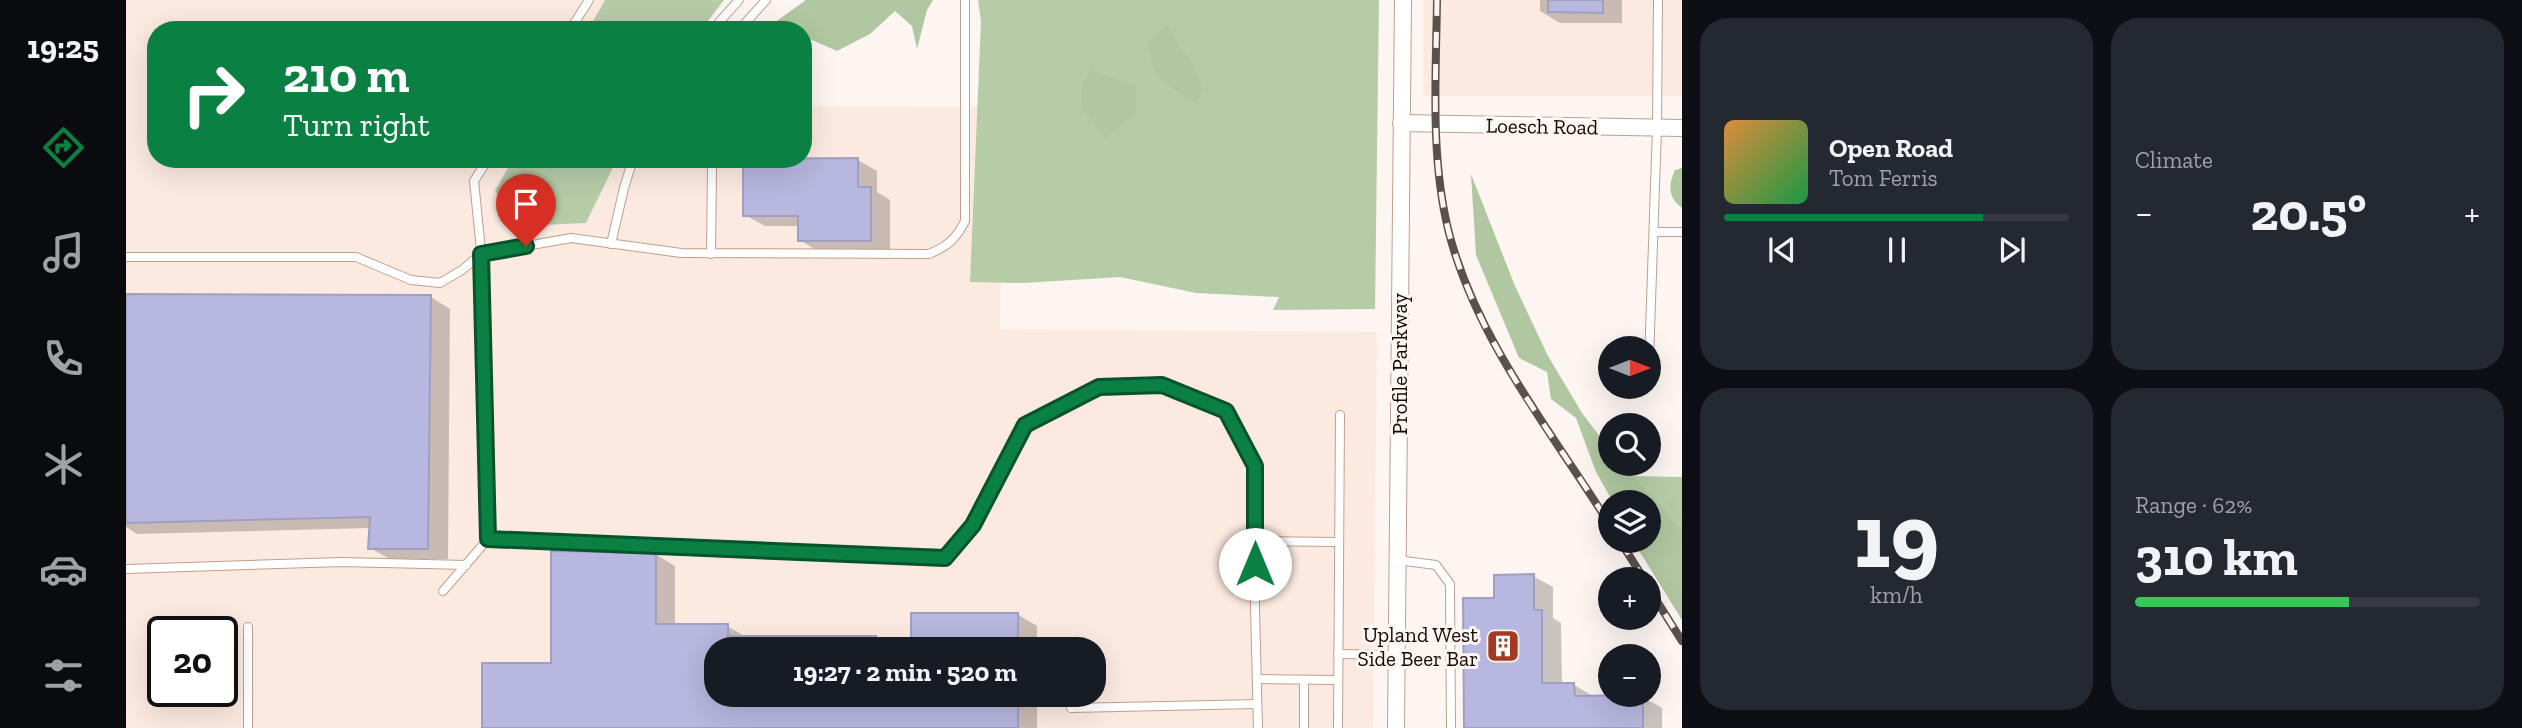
<!DOCTYPE html>
<html lang="en">
<head>
<meta charset="utf-8">
<style>
	:root { --surface:#171b24; --page:#242831; --text:#f1f3f6; --muted:#9ea1a6; --line:#363941; --accent:#0b8043 }
	body { margin:0; font-family:"Zilla Slab",serif; background:var(--page); color:var(--text); height:100vh; display:flex; flex-direction:column; font-size:26px; white-space:nowrap }
	* { box-sizing:border-box; margin:0 }
	p { font-size:23px; color:var(--muted) }
	.icon { flex:none; width:38px; height:38px; fill:none; stroke:currentColor; stroke-width:2; stroke-linecap:round; stroke-linejoin:round }
	.map { position:relative; flex:1; overflow:hidden }
	.drawer { display:flex; flex-direction:column; gap:18px; padding:18px; background:#0d0f14; width:840px }
	.drawer>* { flex:none }
	.banner { position:absolute; left:21px; top:21px; width:665px; height:147px; border-radius:28px; box-shadow:0 7px 28px #0002; background:#0b8043; color:#fff; overflow:hidden }
	.needle { width:46px; rotate:90deg }
	.buttons { position:absolute; left:1472px; top:336px; display:grid; gap:14px }
	.buttons a { display:grid; place-items:center; width:63px; height:63px; border-radius:50%; background:var(--surface); box-shadow:0 7px 28px #0002; font-size:35px }
	.speed { position:absolute; left:21px; top:616px; display:flex; gap:14px; font-size:35px; font-weight:700; text-align:center }
	.speed>* { display:grid; place-content:center; width:91px; height:91px; border-radius:50%; background:var(--surface); box-shadow:0 7px 28px #0002; line-height:1 }
	.speed .limit { border:4px solid #111; border-radius:10px; background:#fff; color:#111 }
	.pin { position:absolute; display:grid; place-items:center; width:60px; height:60px; color:#fff; margin:-72px -30px; border-radius:50% 50% 50% 0; rotate:-45deg; box-shadow:0 0 7px #0007 }
	.pin .icon { rotate:45deg }
	.me { position:absolute; width:77px; margin:-38px; rotate:0deg; stroke-linejoin:round; filter:drop-shadow(0 0 5px #0008) }
	.turn { display:flex; align-items:center; gap:24px; height:147px; padding:0 21px; font-size:32px }
	.turn .icon { width:91px; height:91px; stroke-width:2.5 }
	.turn b { display:block; font-size:49px; line-height:60px }
	.big { font-size:52px; font-weight:800; line-height:1.1 }
	.drawer .tile { flex:1; display:flex; flex-direction:column; justify-content:center; gap:10px; min-width:0; padding:0 24px; border-radius:28px; background:var(--page) }
	.drawer .dial { align-items:center; gap:0 }
	.dial b { font-size:91px; line-height:1 }
	.song { display:flex; align-items:center; gap:21px }
	.cover { width:84px; height:84px; border-radius:10px; background:linear-gradient(135deg,hsl(30 70% 55%),hsl(140 70% 35%)) }
	.played { height:7px; border-radius:4px; background:linear-gradient(90deg,var(--accent) 75%,var(--line) 75%) }
	.keys { display:flex; justify-content:space-around; direction:ltr }
	.heat { display:flex; justify-content:space-between; align-items:center; font-size:38px; direction:ltr }
	.charge { height:10px; border-radius:5px; background:linear-gradient(90deg,#34c759 62%,var(--line) 0) }
	.drawer .tiles { flex:1; display:grid; gap:18px; grid-template-columns:repeat(2,1fr) }
	.trip { position:absolute; left:578px; top:637px; width:402px; height:70px; border-radius:28px; background:var(--surface); box-shadow:0 7px 28px #0002; font-weight:800; line-height:70px; text-align:center }
	main { display:flex; flex:1; min-height:0 }
	.tab-bar { display:flex; flex-direction:column; width:126px; justify-content:space-around; align-items:center; background:#090b0e; color:var(--muted) }
	.tab-bar .icon { width:49px; height:49px }
	.tab-bar .on { color:var(--accent) }
	.tab-bar b { font-size:32px; color:var(--text) }
	.map>svg:first-child { display:block }
</style>
</head>
<body>
<main>
<nav class="tab-bar">
<b>19:25</b>
<svg class="icon on" aria-label="directions" viewBox="0 0 24 24"><path d="M12 3l9 9-9 9-9-9zM9 14v-3h6M13 9l2 2-2 2"/></svg>
<svg class="icon" aria-label="music" viewBox="0 0 24 24"><path d="M9 18V5l10-2v13"/><circle cx="6" cy="18" r="3"/><circle cx="16" cy="16" r="3"/></svg>
<svg class="icon" aria-label="phone" viewBox="0 0 24 24"><path d="M5 4h4l2 5-3 2q2 4 5 5l2-3 5 2v4C11 20 4 13 5 4z"/></svg>
<svg class="icon" aria-label="climate" viewBox="0 0 24 24"><path d="M12 3v18M4 7l16 10M4 17L20 7"/></svg>
<svg class="icon" aria-label="car" viewBox="0 0 24 24"><path d="M5 17H2v-5l4-1 3-4h7l3 4 3 1v5h-3M9 17h6M6 11h13"/><circle cx="7" cy="17" r="2"/><circle cx="17" cy="17" r="2"/></svg>
<svg class="icon" aria-label="filters" viewBox="0 0 24 24"><path d="M4 7h16M4 17h16"/><circle cx="9" cy="7" r="2"/><circle cx="15" cy="17" r="2"/></svg>
</nav>
<div class="map">
<svg width="1556" height="728" viewBox="0 0 1556 728">
	<rect width="100%" height="100%" fill="#fcf5f1"/>
	<g fill="#fceae1" fill-rule="evenodd">
		<path d="M0,0H554V30H30V159H677V106L876,107L874,329L1251,332L1247,728H0ZM37,632H96V691H37ZM590,649H968V695H590Z"/>
		<rect x="1297" y="0" width="259" height="96"/>
	</g>
	<g fill="#b6cca7">
		<path d="M479,0H598L575,30H462Z"/>
		<path d="M852,0H1253L1249,309L1147,310L1153,297L1070,293L994,277L898,283L844,282L855,21Z"/>
		<path d="M387,159H491L460,223L394,226L369,191Z"/>
		<path d="M1505,476L1556,477V528Z"/>
	</g>
	<g fill="#b1c7a1">
		<path d="M680,0H807L801,10L791,49L786,26L769,11L744,34L711,51L677,36V30H638Z"/>
		<path d="M1041,25L1070,71L1076,90L1070,103L1041,85L1029,73L1021,42Z"/>
		<path d="M965,70L1010,86V113L980,138L956,108V86Z"/>
		<path d="M1556,168V208C1542,198 1542,185 1549,170Z"/>
		<path d="M1345,174L1389,286L1422,356L1456,413L1484,450V464H1495L1556,528V620L1507,541H1522V502H1487L1470,472L1450,418L1425,399L1421,372L1393,358L1350,255Z"/>
	</g>
	<g fill="#0003">
		<path d="M1414,0H1496V23H1434L1414,11Z"/>
		<path d="M732,160L751,171V192L764,200V252H693L674,240V226H639L619,215Z"/>
		<path d="M0,296L305,297L324,309L322,559H264L244,548L245,528L11,534L0,527Z"/>
		<path d="M529,554L549,566V626H601L622,638H750L769,649H590V695H911V728H358L427,665Z"/>
		<path d="M1407,576L1427,587V618L1435,623L1436,685H1448L1467,696L1517,697L1536,708V728H1340L1370,599Z"/>
		<path d="M786,614H891L911,626V649H786Z"/>
	</g>
	<g fill="#b7b7df" stroke="#9fa0c0" stroke-width="2">
		<path d="M1422,0H1477V13L1422,12Z"/>
		<path d="M732,158V187H745V241H672V216H617V159Z"/>
		<path d="M0,294L305,295L302,549H242L244,517L0,523Z"/>
		<path d="M425,551L530,553V624H602V636H750V649H590V695H892V728H356V663H425Z"/>
		<path d="M1408,574V610H1416V683H1448L1449,696L1517,695V728H1338L1337,598H1368V575Z"/>
		<rect x="785" y="613" width="107" height="36"/>
	</g>
	<g fill="none" stroke-linecap="round" stroke-linejoin="round">
		<defs>
			<g id="lane">
				<path d="M444,30L463,0"/>
				<path d="M586,30L613,0"/>
				<path d="M613,30L640,0"/>
				<path d="M1528,232H1556"/>
				<path d="M485,244L498,188L507,159"/>
				<path d="M585,254L586,169"/>
				<path d="M0,257H230L285,280L314,283L336,270L355,254L445,238L555,253L803,254C822,246 830,239 839,221V0"/>
				<path d="M1523,360L1531,128L1532,0"/>
				<path d="M362,539L819,558L847,525L899,425L973,387L1036,385L1100,411L1129,465V608L1132,728"/>
				<path d="M1129,541L1213,542"/>
				<path d="M1271,560L1310,565L1324,584L1325,728"/>
				<path d="M0,569L216,562L340,565"/>
				<path d="M317,591L362,539L358,280L348,181L362,159"/>
				<path d="M122,627V728"/>
				<path d="M1212,654L1271,655"/>
				<path d="M1131,679L1212,680"/>
				<path d="M945,708L1131,704"/>
				<path d="M1178,728V680"/>
				<path d="M1212,728L1214,415"/>
			</g>
			<g id="street">
				<path d="M1275,123L1556,128"/>
				<path d="M1270,728L1277,0"/>
			</g>
		</defs>
		<use href="#lane" stroke="#c09f8c" stroke-width="10"/>
		<use href="#street" stroke="#c09f8c" stroke-width="18"/>
		<use href="#lane" stroke="#fff" stroke-width="8"/>
		<use href="#street" stroke="#fff" stroke-width="16"/>
		<defs>
			<g id="rail">
				<path d="M1311,0C1310,77 1304,158 1323,233C1351,341 1426,432 1484,525"/>
				<path d="M1494,541L1518,579"/>
				<path d="M1522,587L1556,641"/>
			</g>
		</defs>
		<use href="#rail" stroke="#5b514c" stroke-width="8"/>
		<use href="#rail" stroke="#fcf5f1" stroke-width="5" stroke-dasharray="16" stroke-linecap="butt"/>
	</g>
	<g fill="none" stroke-linecap="round" stroke-linejoin="round">
		<defs>
			<path id="route" d="M400,246L355,254L362,539L819,558L847,525L899,425L973,387L1036,385L1100,411L1129,466V564"/>
		</defs>
		<use href="#route" stroke="#07532c" stroke-width="18"/>
		<use href="#route" stroke="#0b8043" stroke-width="12"/>
	</g>
	<defs>
		<symbol id="building-square" viewBox="-11 -11 22 22"><rect x="-9" y="-9" width="18" height="18" rx="4" fill="#a33a22" stroke="#fcf5f1"/><path d="M-4-6H4V6H1V3H-1V6H-4ZM-2.5-4.3h1.7v1.8h-1.7ZM.8-4.3h1.7v1.8H.8ZM-2.5-1h1.7V.8h-1.7ZM.8-1h1.7V.8H.8Z" fill="#fff"/></symbol>
	</defs>
	<g fill-rule="evenodd">
		<use href="#building-square" x="1358" y="627" width="38" height="38"/>
	</g>
	<g text-anchor="middle" dominant-baseline="central" stroke-width="6" stroke-linejoin="round" paint-order="stroke">
		<g font-size="21" fill="#140904" stroke="#fcf5f1">
			<text transform="translate(1416 126) rotate(1)">Loesch Road</text>
			<text transform="translate(1273 364) rotate(-90)">Profile Parkway</text>
		</g>
		<g font-size="21" fill="#140904" stroke="#fcf5f1" text-anchor="end">
			<text x="1352" y="634">Upland West<tspan x="1352" dy="24">Side Beer Bar</tspan></text>
		</g>
	</g>
</svg>
<div class="buttons">
<a><svg class="needle" viewBox="-14 -14 28 28"><path d="M0-13l5 13h-10z" fill="#e53935"/><path d="M0 13l5-13h-10z" fill="#9ea1a6"/></svg></a>
<a><svg class="icon" aria-label="search" viewBox="0 0 24 24"><circle cx="10" cy="10" r="6"/><path d="M15 15l6 6"/></svg></a>
<a><svg class="icon" aria-label="layers" viewBox="0 0 24 24"><path d="M12 4l9 5-9 5-9-5zM3 14l9 5 9-5"/></svg></a>
<a>+</a>
<a>−</a>
</div>
<div class="speed"><div class="limit">20</div></div>
<div class="pin" style="left:400px;top:246px;background:#d93025"><svg class="icon" aria-label="arrive" viewBox="0 0 24 24"><path d="M6 21V4h12l-3 4 3 4H6"/></svg></div>
<svg class="me" style="left:1129px;top:564px" viewBox="-20 -20 40 40"><circle r="19" fill="#fff"/><path d="M0-13L10 11 0 6-10 11z" fill="#0b8043"/></svg>
<div class="trip">19:27 · 2 min · 520 m</div>
<div class="banner">
<div class="turn"><svg class="icon" aria-label="right" viewBox="0 0 24 24"><path d="M7 20v-9h11M14 6l5 5-5 5"/></svg><div><b>210 m</b>Turn right</div></div>
</div>
</div>
<section class="drawer">
<div class="tiles">
<div class="tile">
<div class="song"><i class="cover"></i><div><b>Open Road</b><p>Tom Ferris</p></div></div>
<div class="played"></div>
<div class="keys"><svg class="icon" aria-label="previous" viewBox="0 0 24 24"><path d="M18 5L8 12l10 7zM5 5v14"/></svg><svg class="icon" aria-label="pause" viewBox="0 0 24 24"><path d="M8 5v14M16 5v14"/></svg><svg class="icon" aria-label="next" viewBox="0 0 24 24"><path d="M6 5l10 7-10 7zM19 5v14"/></svg></div>
</div>
<div class="tile"><p>Climate</p>
<div class="heat"><a>−</a><b class="big">20.5°</b><a>+</a></div>
</div>
<div class="tile dial"><b>19</b><p>km/h</p></div>
<div class="tile"><p>Range · 62%</p><b class="big">310 km</b><div class="charge"></div></div>
</div>
</section>
</main>
</body>
</html>
